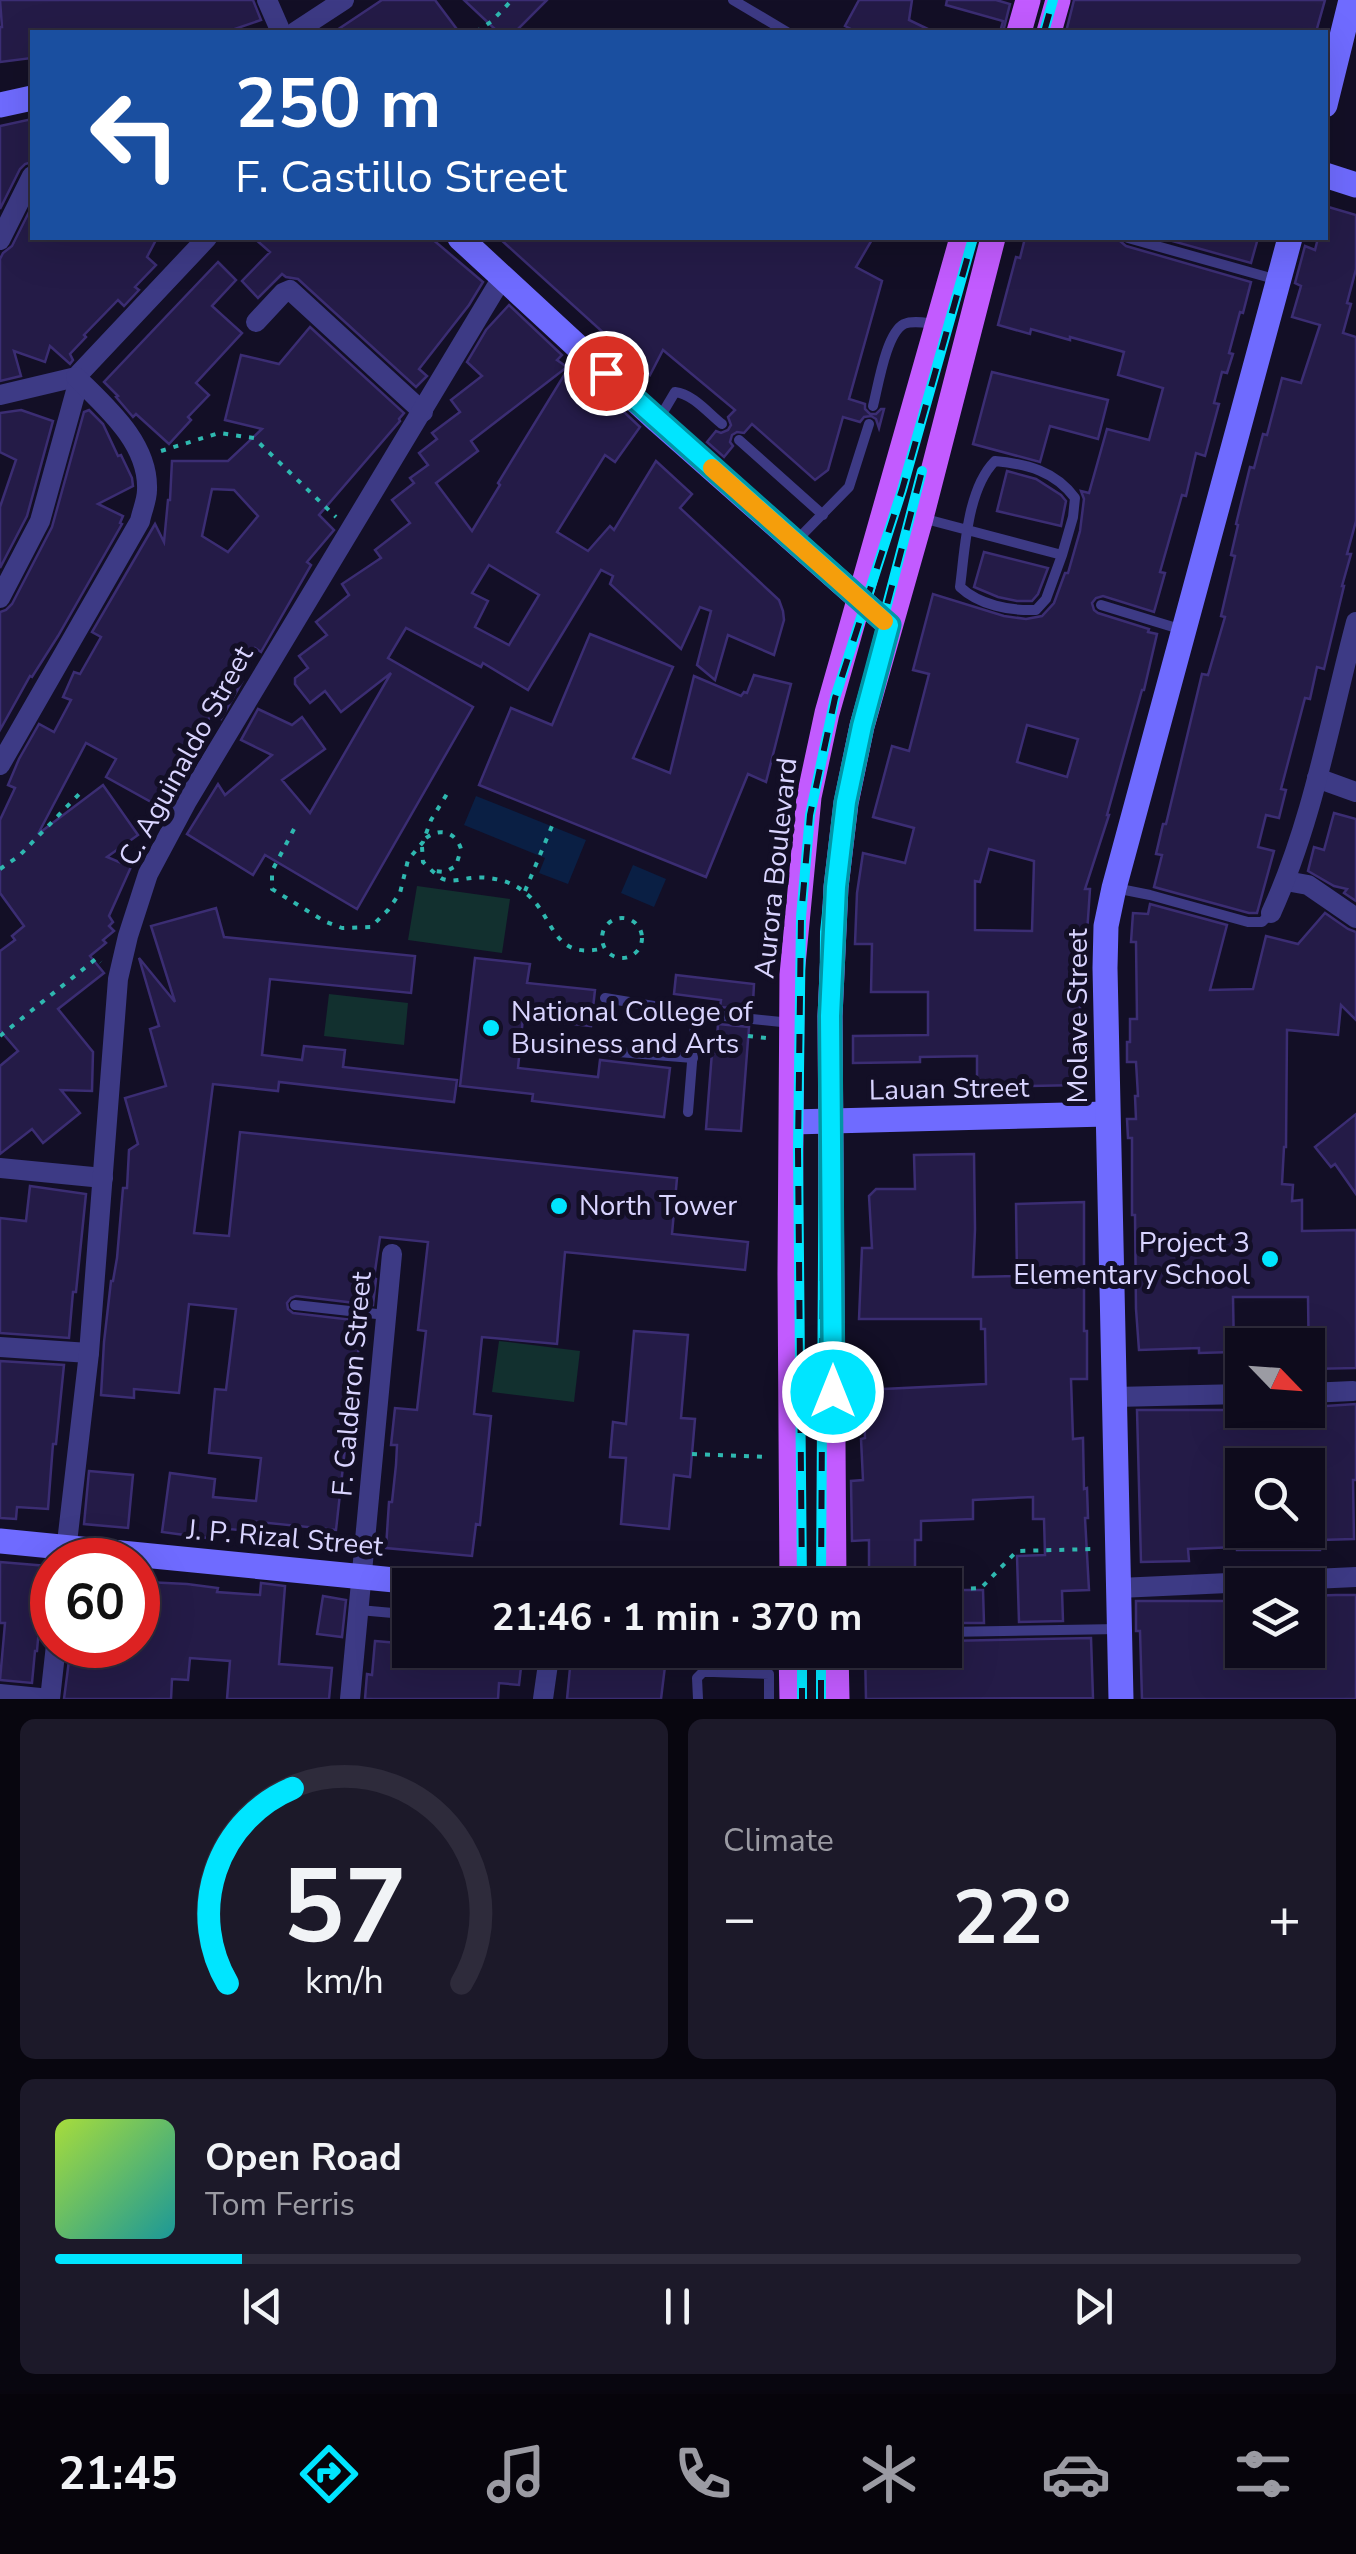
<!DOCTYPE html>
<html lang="en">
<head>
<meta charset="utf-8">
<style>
	:root { --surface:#0e0b1c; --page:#1c1929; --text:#f1f3f6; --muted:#9b9ba3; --line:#2e2b3b; --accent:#00e5ff }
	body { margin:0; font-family:"Nunito Sans",sans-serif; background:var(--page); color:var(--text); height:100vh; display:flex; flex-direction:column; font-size:38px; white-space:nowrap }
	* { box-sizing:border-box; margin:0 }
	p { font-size:32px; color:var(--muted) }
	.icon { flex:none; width:55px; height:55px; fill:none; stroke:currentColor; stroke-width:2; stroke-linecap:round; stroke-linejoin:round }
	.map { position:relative; height:1699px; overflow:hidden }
	.panel { display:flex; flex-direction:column; gap:20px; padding:20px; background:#08060f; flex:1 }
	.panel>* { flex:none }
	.top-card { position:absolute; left:30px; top:30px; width:1298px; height:210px; border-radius:0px; box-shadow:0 10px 40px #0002,0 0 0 2px var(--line); background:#1a4fa0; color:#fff; overflow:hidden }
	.needle { width:65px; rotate:115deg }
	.fabs { position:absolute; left:1225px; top:1328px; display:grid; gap:20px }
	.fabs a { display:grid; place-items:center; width:100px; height:100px; border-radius:0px; background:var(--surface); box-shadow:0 10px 40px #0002,0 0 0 2px var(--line); font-size:50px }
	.speed { position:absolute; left:30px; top:1538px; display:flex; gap:20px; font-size:50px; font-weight:700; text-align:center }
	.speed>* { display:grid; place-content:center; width:130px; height:130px; border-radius:50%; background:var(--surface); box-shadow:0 10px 40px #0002,0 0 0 2px var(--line); line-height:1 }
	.speed .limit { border:15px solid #d22; background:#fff; color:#111 }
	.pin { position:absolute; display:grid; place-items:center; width:85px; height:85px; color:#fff; margin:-42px; border:5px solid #fff; border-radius:50%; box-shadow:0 2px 10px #0007 }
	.me { position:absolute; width:110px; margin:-55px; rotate:0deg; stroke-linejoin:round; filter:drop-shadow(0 0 8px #0008) }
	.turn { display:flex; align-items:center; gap:35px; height:210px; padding:0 40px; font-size:45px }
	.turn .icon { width:130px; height:130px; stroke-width:2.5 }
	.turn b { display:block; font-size:70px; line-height:85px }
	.big { font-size:75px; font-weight:700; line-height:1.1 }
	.panel .tile { flex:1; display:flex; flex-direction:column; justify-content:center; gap:15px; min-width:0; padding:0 35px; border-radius:15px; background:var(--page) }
	.panel .dial { align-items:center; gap:0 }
	.dial svg { height:260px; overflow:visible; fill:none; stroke:var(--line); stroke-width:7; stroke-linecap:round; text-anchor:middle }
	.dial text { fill:var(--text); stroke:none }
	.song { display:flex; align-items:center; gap:30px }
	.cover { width:120px; height:120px; border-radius:15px; background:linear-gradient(135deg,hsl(80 70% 55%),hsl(180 70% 35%)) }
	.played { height:10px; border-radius:5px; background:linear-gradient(90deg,var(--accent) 15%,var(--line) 15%) }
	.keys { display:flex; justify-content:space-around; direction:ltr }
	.heat { display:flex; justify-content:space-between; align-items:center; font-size:55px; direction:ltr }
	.panel .tiles { flex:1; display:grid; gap:20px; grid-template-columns:1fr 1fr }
	.tile:last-child { grid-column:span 2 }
	.trip { position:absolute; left:392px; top:1568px; width:570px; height:100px; border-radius:0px; background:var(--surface); box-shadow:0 10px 40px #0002,0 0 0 2px var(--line); font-weight:700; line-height:100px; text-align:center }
	.tab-bar { display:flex; height:160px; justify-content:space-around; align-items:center; background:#06040b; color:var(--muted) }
	.tab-bar .icon { width:70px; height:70px }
	.tab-bar .current { color:var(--accent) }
	.tab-bar b { font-size:45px; color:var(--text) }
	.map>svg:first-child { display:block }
</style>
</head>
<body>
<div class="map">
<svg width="1356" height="1699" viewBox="0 0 1356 1699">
	<rect width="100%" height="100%" fill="#130f26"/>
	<g fill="#12302f">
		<path d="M417,886L510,899L502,953L408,940Z"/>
		<path d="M329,994L408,1003L404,1045L324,1036Z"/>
		<path d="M499,1341L580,1351L574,1402L492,1392Z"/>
	</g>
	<g fill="#0a1f44">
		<path d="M476,796L586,840L568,884L539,873L545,858L464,825Z"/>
		<path d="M633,865L666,879L654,907L621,893Z"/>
	</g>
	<g fill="#241b47" stroke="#3b2d73" stroke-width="2.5" fill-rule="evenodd">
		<path d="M0,0H253L261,20L226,32H32V58L0,62V27H2Z"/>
		<path d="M382,0H435L459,32H334Z"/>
		<path d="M464,0H547L515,32H498Z"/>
		<path d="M859,0H912L909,20L934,32H857L845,26Z"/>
		<path d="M947,0H996L1010,4L1003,32H1000L1003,21L946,5Z"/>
		<path d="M1074,0H1325L1316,32H1066Z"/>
		<path d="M32,119V162L25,164L20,169L0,209V126Z"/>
		<path d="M32,206V238H157L147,257L156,265L135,287L139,290L124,306L118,300L84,335L86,337L70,354L73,360L70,364L50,346L45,362L14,351L21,376L0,381V259L3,253L12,246Z"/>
		<path d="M1325,206L1356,215V269L1347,303L1351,304L1343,333L1356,337V521L1347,554H1351L1342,586H1344L1324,669L1317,667L1310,699L1305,698L1281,789L1286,790L1279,818L1266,815L1258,847L1274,851L1257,913H1249L1154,887L1162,855L1156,854L1163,824H1166L1202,674L1208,675L1225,617L1221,616L1235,556L1231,555L1238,525L1236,524L1250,467L1254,468L1263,434L1267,435L1282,378L1301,383L1320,325L1292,317L1301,286L1295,283L1305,246L1315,250L1318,238H1325Z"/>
		<path d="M254,238H431L483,282L469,305L419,369L427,376L416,387L298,279L286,277L282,274L258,298L242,281L270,252Z"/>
		<path d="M499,238H873L856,267L882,281L849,399L865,404V409L870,414H876L881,409H884L879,428L876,419L871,416L864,417L860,422L843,417L828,470L815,480L752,424L744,433L737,432L732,435L730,442L733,446L724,457L707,442L716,431L721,433L728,430L731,425L728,417L735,410L663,350L650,375Z"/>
		<path d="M1025,238H1108L1120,241L1126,246L1251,282L1243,313L1240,312L1229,353L1233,354L1227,373L1222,372L1214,403L1219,404L1205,456L1196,453L1186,496L1182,495L1160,572L1165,573L1154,612L1103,596L1096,598L1092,603L1094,610L1098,613L1149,629L1148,632L1157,634L1144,690H1142L1107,815H1109L1085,889H1090L1085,963H1083V1003H1080L1081,1085L977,1087V1056L920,1057V1062L853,1063V1036L928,1035V992H871L872,944H855L857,893L863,853L905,863L914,828L873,817L892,746L909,751L929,674L913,670L933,594L1004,616L1026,619L1042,616L1054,603L1065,573H1068L1080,531L1084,499L1081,491L1089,493L1107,429L1149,440L1163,388L1118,375L1124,352L1070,337V340L1031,329L1030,334L998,325L1016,257L1020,258ZM1027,725L1078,739L1067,777L1017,762ZM989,849L1034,861L1032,931L975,930V881L980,882Z"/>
		<path d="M1173,238H1258L1251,263L1172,241Z"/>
		<path d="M218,262L236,280L212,306L242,333L196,383L209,395L188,417L191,420L169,444L136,414L133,417L116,397L118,396L104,382Z"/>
		<path d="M509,305L562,355L557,360L567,367L471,441L478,451L436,483L472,531L500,485L498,483L566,372H573L607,396L640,427L615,462L605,455L557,532L588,551L610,526L614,530L656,461L692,494L680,508L779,600L783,611L784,620L774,655L728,635L715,680L697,665L711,611L700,607L681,649L610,584L613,576L601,570L528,690L483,663L481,667L406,628L388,658L473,707L357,909L265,855L253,875L187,834L218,784L225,795L272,755L241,740L258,709L292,725L302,717L325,749L282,780L310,813L391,673L341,712L325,691L310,703L295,684V678L308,668L299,656L327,635L316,622L349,595L342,584L381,558L375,550L410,523L392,500L414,483L410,478L428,465L419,453L437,439L432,433L460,412L451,400L482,376L467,362L486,330ZM489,565L539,595L509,645L475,627L488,601L472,593Z"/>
		<path d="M310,327L404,413L399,419L400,421L319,515L334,530L307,562L311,565L261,652L255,648L237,679L242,682L221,719L212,714L172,784L166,780L153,803L106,777L116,759L86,743L38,834L103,785L138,835L107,857L131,867L109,916L113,922L109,926L114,931L103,940L106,943L90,956L104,973L58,1009L93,1052L92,1091L61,1090L80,1113L43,1143L32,1129L0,1154V1066L18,1051L0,1030V951L15,940L12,936L24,926L0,893V820L15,788L8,785L19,759L39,724L54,732L71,700L63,697L74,672L80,674L101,637L92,632L155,524L164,542L168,500H170L172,461H228L262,429L225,420L241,355L279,364ZM212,489L234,490L258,516L228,552L202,536Z"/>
		<path d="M992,372L1108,400L1098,439L1050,426L1040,462L973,444Z"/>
		<path d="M21,410L53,421L27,516L0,568V507L16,460L0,452V413Z"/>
		<path d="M89,410L103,424L118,456L121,455L132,478L133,486L98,504L123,516L120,523L122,524L58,636L32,677L30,676L0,730V612L6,610L12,604L52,527L84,412Z"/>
		<path d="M1007,471L1036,479L1061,495L1066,501L1061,526L997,511Z"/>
		<path d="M984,552L1048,568L1038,594L1032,601H1017L998,597L974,587Z"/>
		<path d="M590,634L673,667L633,758L670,773L694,676L741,696L744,692L747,693L754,675L791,684L766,782L748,774L706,877L479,785L511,708L552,725Z"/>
		<path d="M1334,813L1356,819V901L1344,893L1347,889L1334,886L1308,871L1314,847L1324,850Z"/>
		<path d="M1150,904L1227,925L1210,990L1253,989L1266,936L1298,944L1325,913L1348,929L1356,932V1020L1341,1005L1338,1035L1287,1030L1286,1147H1284L1282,1184L1293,1185L1292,1201L1302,1200V1231L1356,1230V1368L1309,1369L1308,1297H1233L1234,1352L1199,1353V1348L1139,1350L1136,1309L1135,1215H1132V1138H1128L1127,1119H1136L1135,1096H1138L1136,1062H1127V1042H1130V1019H1137L1136,942H1131L1133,913L1148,914Z"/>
		<path d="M216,908L224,937L415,956L411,993L270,979L262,1055L302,1060L304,1046L345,1050L343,1067L457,1080L454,1102L279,1082L278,1091L213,1084L194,1233L229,1236L240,1132L677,1178L672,1234L748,1242L745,1270L565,1252L557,1344L482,1337L474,1414L491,1416L480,1525L476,1524L472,1556L386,1548L389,1502H392L396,1465L397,1445H391L395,1408L417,1410L426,1331L418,1330L428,1242L380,1237L374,1278L376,1279L373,1305L296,1296L291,1298L287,1303L288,1309L293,1313L362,1321L354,1385H352L336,1530L250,1521L249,1531L208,1527L207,1538L162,1532L170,1473L215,1479L213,1497L256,1501L261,1458L209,1453L215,1389L226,1390L236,1309L189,1304L179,1393L134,1389V1398L101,1395L104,1342L111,1281H113L117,1258L123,1188H127L129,1150L138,1144L125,1098L166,1086L150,1029L159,1026L139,958L175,1002L151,926Z"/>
		<path d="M475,958L530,964L527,983L595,990L591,1026L523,1018L518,1068L598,1077L600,1060L670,1068L664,1117L532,1101L533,1094L460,1086Z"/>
		<path d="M676,975L754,984L753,1003H751L750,1010L720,1007L721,1000L674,994Z"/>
		<path d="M718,1024L749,1027L741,1131L706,1129L712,1052L716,1053Z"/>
		<path d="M1356,1114V1194L1335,1164L1331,1167L1315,1147Z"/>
		<path d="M974,1154L975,1229L973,1277L1017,1276L1016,1204L1084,1202V1331H1087V1379H1071L1073,1439L1083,1438L1084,1489L1087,1488L1088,1518H1085L1089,1590L1062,1591L1063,1621L1019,1622L1017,1556L1045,1555L1044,1519H1033V1497L973,1500V1519L921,1521V1540H915V1583L869,1584V1540L852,1541L851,1481L863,1480L861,1439L865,1438L863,1390L986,1384L985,1329H981V1319H859L862,1248H872L869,1196L876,1189H915L914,1155Z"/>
		<path d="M30,1186L86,1194L76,1292H73L69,1338L0,1333V1218L26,1221Z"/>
		<path d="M634,1331L688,1335L681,1418L695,1419L690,1477L674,1475L669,1529L621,1524L626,1458L610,1457L613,1422L626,1424Z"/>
		<path d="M0,1361L64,1365L56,1444H53L48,1509L17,1507L16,1519L0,1518Z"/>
		<path d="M1356,1404V1480H1353L1354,1539L1320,1540V1550H1237V1547L1188,1549L1189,1561L1141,1562L1137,1410H1235V1412L1273,1413V1419H1312V1407ZM1242,1465H1308V1530H1242Z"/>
		<path d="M89,1471L133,1475L128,1528L84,1524Z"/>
		<path d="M0,1562L47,1566L41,1628H39L37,1651H35L32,1683L0,1680L5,1623H0Z"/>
		<path d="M146,1582L187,1584L218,1588L217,1592L260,1595L261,1583L285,1586L279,1664L332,1668L329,1699H227L230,1661L190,1658L188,1680L172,1679L171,1699H64L71,1645H138V1630H141Z"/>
		<path d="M959,1590H983L984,1623H945V1597H959Z"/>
		<path d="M1336,1595H1356V1699H1142L1140,1631H1136V1601H1242V1650H1308V1596Z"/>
		<path d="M323,1596L346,1600L342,1637L317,1634Z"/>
		<path d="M1091,1638L1093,1698L866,1699L865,1650H945V1641Z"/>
		<path d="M375,1641L410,1644V1650H523L519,1685L499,1683L498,1699H365L367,1674L372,1675Z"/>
		<path d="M568,1650H667L661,1699H567L570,1668L566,1667Z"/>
	</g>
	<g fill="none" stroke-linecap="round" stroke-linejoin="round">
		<g stroke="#2fb8b0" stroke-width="4" stroke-dasharray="5 8" stroke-linecap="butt">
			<path d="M476,32L492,21L512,0"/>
			<path d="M161,451L219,433L254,438L336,517"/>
			<path d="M294,829L272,871V889L324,921L342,928L371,927L388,910L400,893L408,860L423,842L431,820L450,789"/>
			<path d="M426,838C440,827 456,832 461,849L456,866L445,872L433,871"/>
			<path d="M422,847L423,862C428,867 435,874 441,878C450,883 461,879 471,878C489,876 509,880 523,891C556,914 549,962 605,948"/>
			<path d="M0,869L19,856L83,790"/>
			<path d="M525,891L552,826"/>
			<circle cx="622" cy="938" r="20"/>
			<path d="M0,1036L97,958L101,962"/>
			<path d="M748,1036L766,1038"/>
			<path d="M692,1454L767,1457"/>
			<path d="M945,1590L981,1588L1017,1551L1094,1549"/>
		</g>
		<g stroke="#3d3a85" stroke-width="10">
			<path d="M733,0L787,32"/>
			<path d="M1128,238L1278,280"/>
			<path d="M873,406C878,387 886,333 904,324C913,320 926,323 936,324"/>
			<path d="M659,419L675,392C693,394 708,413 722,424"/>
			<path d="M739,440L823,515"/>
			<path d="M922,518L1062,555L1046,599L1036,610C1010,611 979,605 960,587C965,549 967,489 995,461C1027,464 1055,471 1075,498L1073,517L1062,555"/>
			<path d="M796,541L849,487L869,424"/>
			<path d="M1101,605L1183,630"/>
			<path d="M1115,888L1150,895L1248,922H1262L1271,913"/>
			<path d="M605,998L696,1013L791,1023"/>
			<path d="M593,1050L693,1058"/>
			<path d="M688,1112L696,1013"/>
			<path d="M295,1305L386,1315"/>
			<path d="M359,1610L404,1614L408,1581"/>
			<path d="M945,1632L1119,1629"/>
			<path d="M710,1650L713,1672L769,1674V1699"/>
			<path d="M698,1699L697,1678L703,1672H713"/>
		</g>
		<g stroke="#3d3a85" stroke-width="20">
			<path d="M267,0L281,32"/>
			<path d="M295,32L344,0"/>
			<path d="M0,240L32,176"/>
			<path d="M256,322L283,293L290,290L423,412"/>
			<path d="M0,395L76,377L207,238"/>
			<path d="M0,598L40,521L79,380"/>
			<path d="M0,765L140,521C142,511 147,500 147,490C149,443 106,407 76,377"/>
			<path d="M1317,778L1356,792"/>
			<path d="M1286,881L1308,885L1356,918"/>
			<path d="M1271,913C1313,821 1330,720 1356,622"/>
			<path d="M0,1168L103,1178"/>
			<path d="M0,1347L89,1353"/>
			<path d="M1308,1393L1353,1391"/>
			<path d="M1115,1397L1242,1394"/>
			<path d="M65,1560L89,1353L118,979L128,936L148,874L187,801L503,276"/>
			<path d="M1119,1588L1356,1577"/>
			<path d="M0,1694L50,1699L56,1645"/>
			<path d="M350,1699L392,1254"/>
			<path d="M543,1699L550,1650"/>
		</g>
		<g stroke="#6f6bff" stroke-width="25">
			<path d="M0,105L32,98"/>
			<path d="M1325,105L1351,0"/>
			<path d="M1325,175L1356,185"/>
			<path d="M460,238L658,421L889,625"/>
			<path d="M792,1122L1107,1114"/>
			<path d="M0,1541L445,1585"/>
			<path d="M1121,1699L1105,968L1106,926L1114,888L1290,238"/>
		</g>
		<g stroke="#c25bff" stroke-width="25">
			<path d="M1019,32L1028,0"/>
			<path d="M1049,32L1058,0"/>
			<path d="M792,1585L790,1274L792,975L809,797L827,713L962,238"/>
			<path d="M834,1585L830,1016L836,887L846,803L862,726L921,518L993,238"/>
			<path d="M791,1650L792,1699"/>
			<path d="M836,1650L837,1699"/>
		</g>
		<defs>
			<g id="rail">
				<path d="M1044,32L1053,0"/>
				<path d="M802,1585L798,1150L801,917L810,815L835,698L902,490L973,238"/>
				<path d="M821,1585L825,932L837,819L859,712L922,471"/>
				<path d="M802,1650V1699"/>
				<path d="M821,1699V1650"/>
			</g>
		</defs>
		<use href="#rail" stroke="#00e5ff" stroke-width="10"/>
		<use href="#rail" stroke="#130f26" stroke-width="6" stroke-dasharray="19" stroke-linecap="butt"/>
	</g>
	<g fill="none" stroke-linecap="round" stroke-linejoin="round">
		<defs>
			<path id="route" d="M606,373L889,625L862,726L846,802L836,887L830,1016L833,1392"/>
		</defs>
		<use href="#route" stroke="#0095a6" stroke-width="25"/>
		<use href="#route" stroke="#00e5ff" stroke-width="18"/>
		<path stroke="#f59e0b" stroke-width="18" d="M712,468L884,621"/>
	</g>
	<g fill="#00e5ff" stroke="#130f26" stroke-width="4">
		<circle cx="491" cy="1028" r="10"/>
		<circle cx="559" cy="1206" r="10"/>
		<circle cx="1270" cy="1259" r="10"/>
	</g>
	<g text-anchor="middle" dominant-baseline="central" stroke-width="10" stroke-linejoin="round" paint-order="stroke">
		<g font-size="28" fill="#d9d4ff" stroke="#130f26">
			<text transform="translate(186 756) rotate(-61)">C. Aguinaldo Street</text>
			<text transform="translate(776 868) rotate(-84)">Aurora Boulevard</text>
			<text transform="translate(1078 1016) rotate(-90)">Molave Street</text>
			<text transform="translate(949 1089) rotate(-1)">Lauan Street</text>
			<text transform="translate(352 1384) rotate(-85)">F. Calderon Street</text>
			<text transform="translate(285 1538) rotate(5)">J. P. Rizal Street</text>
		</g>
		<g font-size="28" fill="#d9d4ff" stroke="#130f26" text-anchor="start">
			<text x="511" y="1012">National College of<tspan x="511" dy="32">Business and Arts</tspan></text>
			<text x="579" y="1206">North Tower</text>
			<text x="1250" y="1243" text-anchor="end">Project 3<tspan x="1250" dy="32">Elementary School</tspan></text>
		</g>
	</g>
</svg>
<div class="fabs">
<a><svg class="needle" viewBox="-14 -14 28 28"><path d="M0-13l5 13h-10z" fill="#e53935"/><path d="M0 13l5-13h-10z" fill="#9b9ba3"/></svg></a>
<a><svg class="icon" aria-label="search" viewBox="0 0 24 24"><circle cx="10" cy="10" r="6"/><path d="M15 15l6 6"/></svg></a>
<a><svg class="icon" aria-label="layers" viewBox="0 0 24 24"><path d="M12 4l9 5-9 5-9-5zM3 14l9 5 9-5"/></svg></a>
</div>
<div class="speed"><div class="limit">60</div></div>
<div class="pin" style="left:606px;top:373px;background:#d93025"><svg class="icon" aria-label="arrive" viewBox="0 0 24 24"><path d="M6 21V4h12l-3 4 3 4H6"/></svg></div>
<svg class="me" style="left:833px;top:1392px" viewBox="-20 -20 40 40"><circle r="17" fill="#00e5ff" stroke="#fff" stroke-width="3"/><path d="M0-11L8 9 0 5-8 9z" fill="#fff"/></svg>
<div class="trip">21:46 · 1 min · 370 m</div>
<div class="top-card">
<div class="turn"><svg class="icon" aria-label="left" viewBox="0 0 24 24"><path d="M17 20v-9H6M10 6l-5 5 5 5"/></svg><div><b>250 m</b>F. Castillo Street</div></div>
</div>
</div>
<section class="panel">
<div class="tiles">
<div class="tile dial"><svg viewBox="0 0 100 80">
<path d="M14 69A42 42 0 1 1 86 69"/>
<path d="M14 69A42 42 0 0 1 34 9" stroke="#00e5ff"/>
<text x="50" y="56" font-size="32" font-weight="700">57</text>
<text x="50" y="72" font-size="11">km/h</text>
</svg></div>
<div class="tile"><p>Climate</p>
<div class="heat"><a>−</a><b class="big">22°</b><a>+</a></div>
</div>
<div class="tile">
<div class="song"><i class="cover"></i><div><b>Open Road</b><p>Tom Ferris</p></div></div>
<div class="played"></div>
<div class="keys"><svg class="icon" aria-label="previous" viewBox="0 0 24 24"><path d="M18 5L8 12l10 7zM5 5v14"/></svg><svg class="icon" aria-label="pause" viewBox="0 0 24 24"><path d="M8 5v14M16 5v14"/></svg><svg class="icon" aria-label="next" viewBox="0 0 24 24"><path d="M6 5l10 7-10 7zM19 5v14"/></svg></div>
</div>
</div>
</section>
<nav class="tab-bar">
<b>21:45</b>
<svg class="icon current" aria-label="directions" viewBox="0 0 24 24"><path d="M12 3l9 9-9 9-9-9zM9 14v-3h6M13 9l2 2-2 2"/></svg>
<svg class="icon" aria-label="music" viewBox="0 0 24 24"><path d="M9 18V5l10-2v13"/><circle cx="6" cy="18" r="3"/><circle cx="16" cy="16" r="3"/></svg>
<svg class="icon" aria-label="phone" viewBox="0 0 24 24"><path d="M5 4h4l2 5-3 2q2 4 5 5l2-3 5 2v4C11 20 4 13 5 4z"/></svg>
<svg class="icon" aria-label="climate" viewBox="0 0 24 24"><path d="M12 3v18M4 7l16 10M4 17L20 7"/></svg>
<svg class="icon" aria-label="car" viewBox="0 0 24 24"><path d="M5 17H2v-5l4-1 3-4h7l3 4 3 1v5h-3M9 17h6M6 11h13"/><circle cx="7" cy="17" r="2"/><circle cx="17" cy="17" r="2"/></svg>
<svg class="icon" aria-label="filters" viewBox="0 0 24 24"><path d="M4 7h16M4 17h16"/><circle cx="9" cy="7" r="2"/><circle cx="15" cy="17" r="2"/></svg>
</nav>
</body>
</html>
